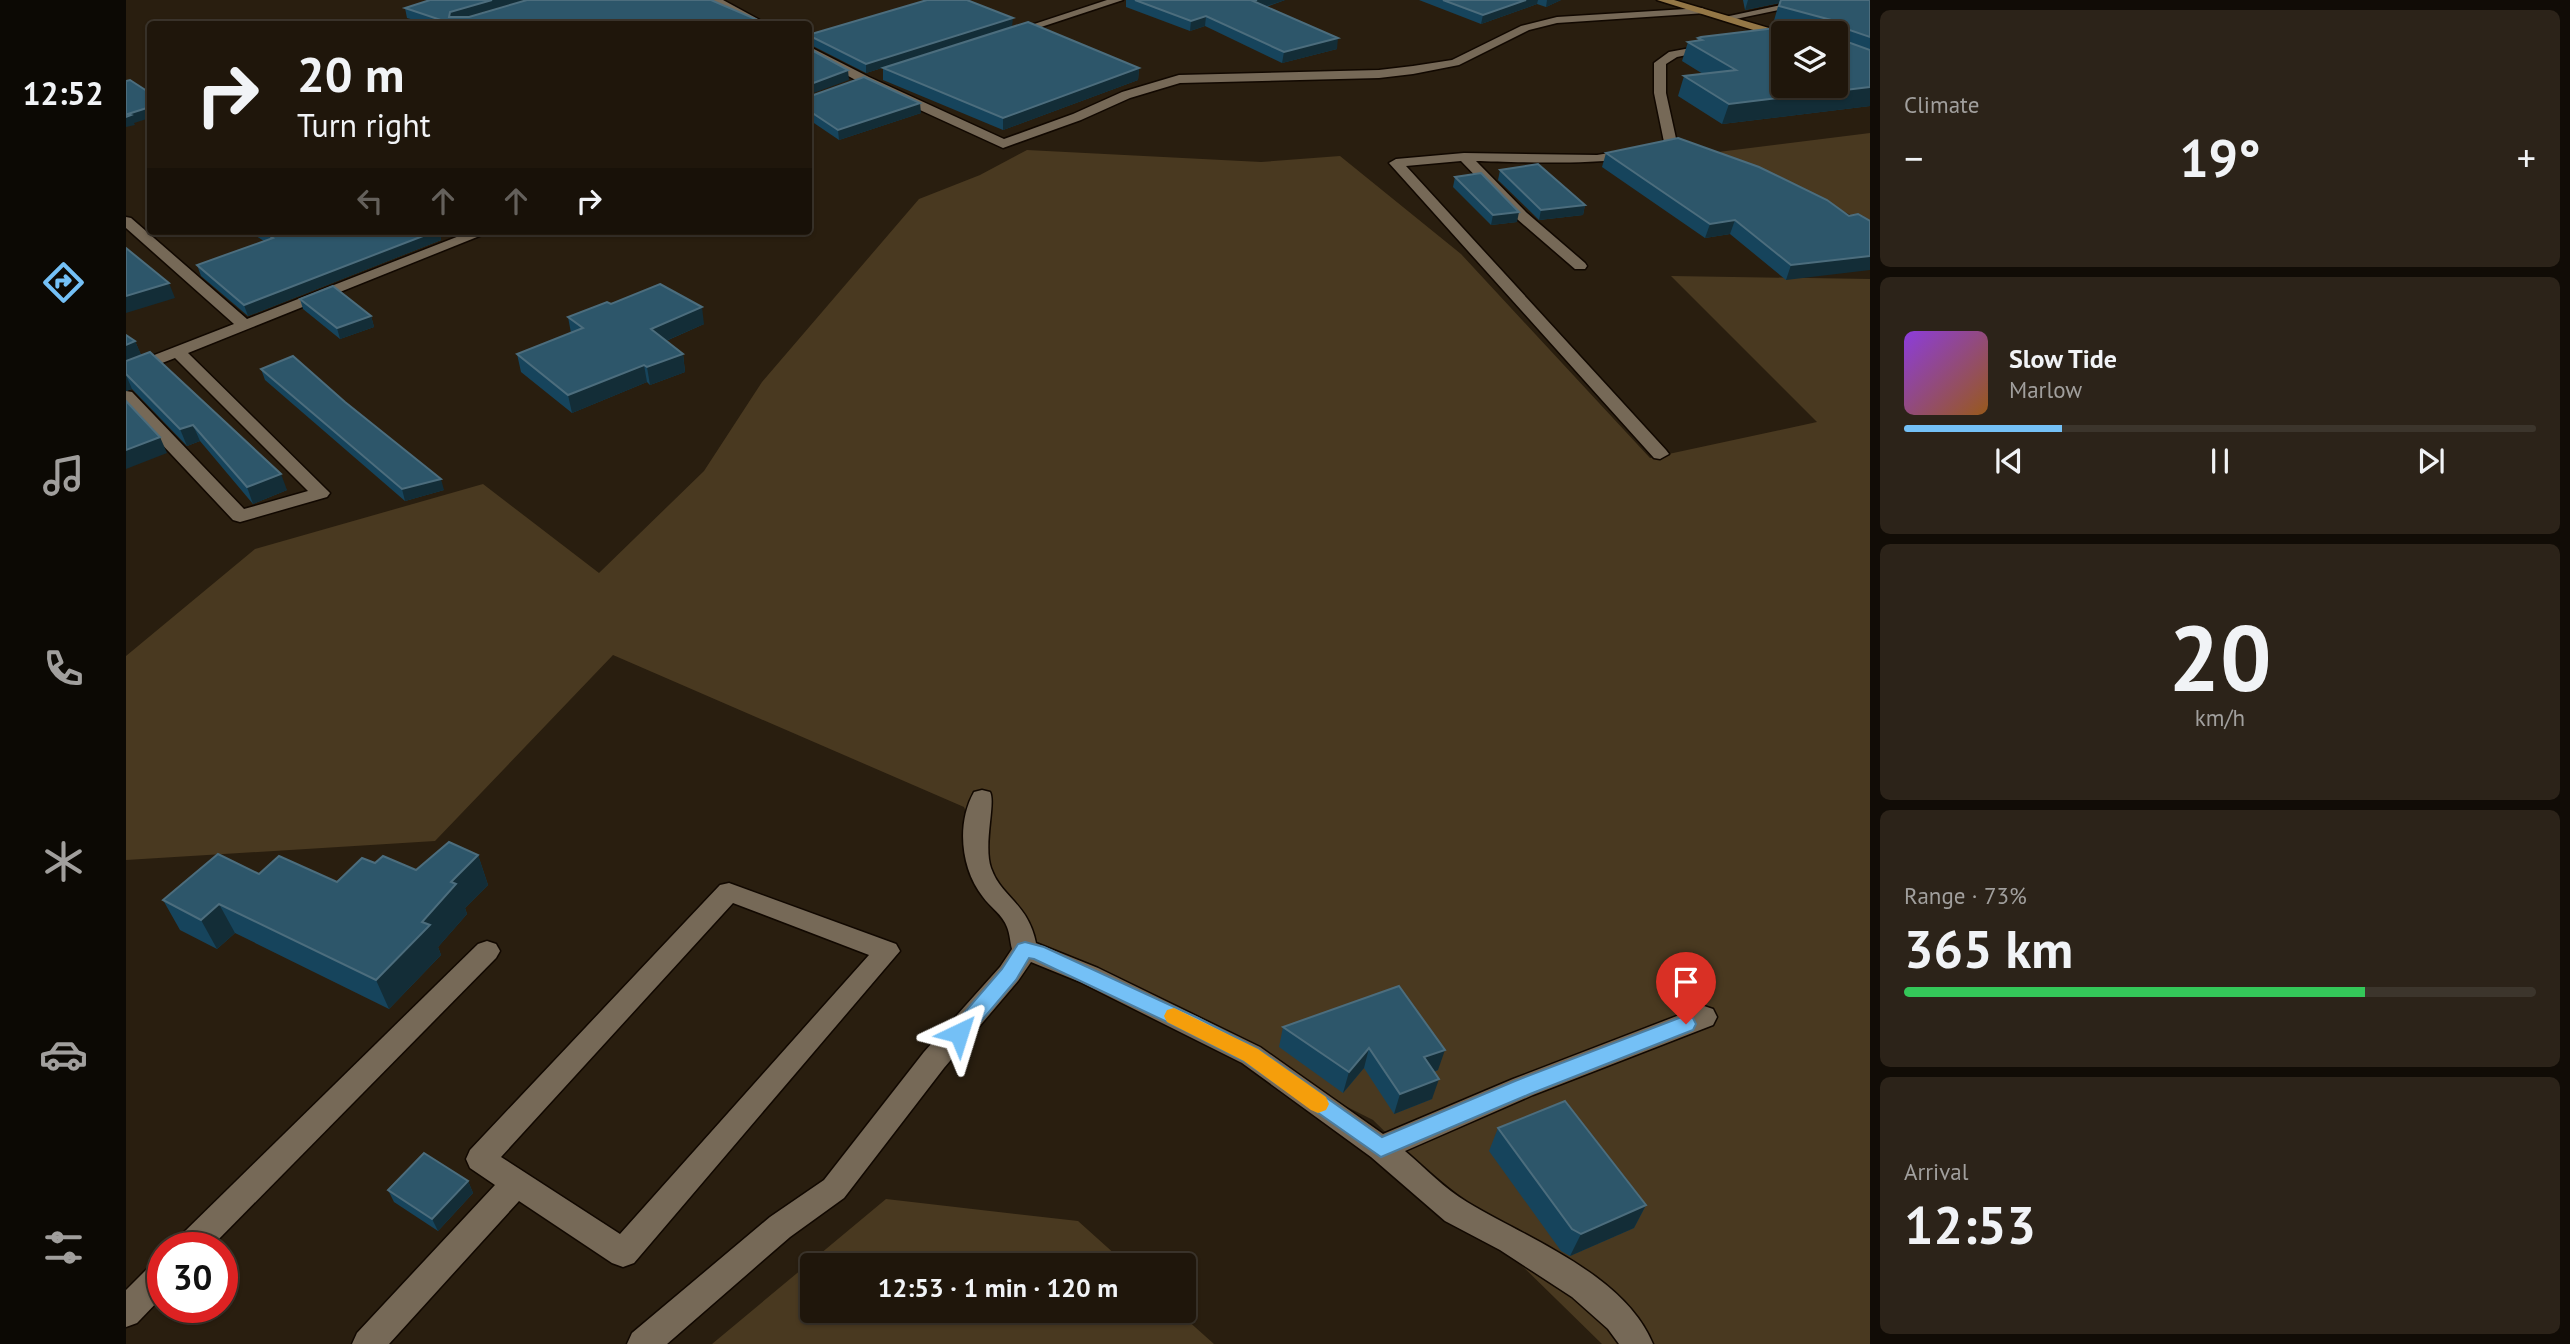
<!DOCTYPE html>
<html lang="en">
<head>
<meta charset="utf-8">
<style>
	:root { --surface:#1f160b; --page:#2c2319; --text:#f1f3f6; --muted:#a19f9d; --line:#3c352c; --accent:#74c0f6 }
	body { margin:0; font-family:"PT Sans",sans-serif; background:var(--page); color:var(--text); height:100vh; display:flex; flex-direction:column; font-size:26px; white-space:nowrap }
	* { box-sizing:border-box; margin:0 }
	p { font-size:23px; color:var(--muted) }
	.icon { flex:none; width:38px; height:38px; fill:none; stroke:currentColor; stroke-width:2; stroke-linecap:round; stroke-linejoin:round }
	.map { position:relative; flex:1; overflow:hidden }
	.details { display:flex; flex-direction:column; gap:10px; padding:10px; background:#110c06; width:700px }
	.details>* { flex:none }
	.banner { position:absolute; left:21px; top:21px; width:665px; height:214px; border-radius:7px; box-shadow:0 2px 5px #0004,0 0 0 2px var(--line); background:#1f160b; color:var(--text); overflow:hidden }
	.tools { position:absolute; left:1645px; top:21px; display:grid; gap:14px }
	.tools a { display:grid; place-items:center; width:77px; height:77px; border-radius:7px; background:var(--surface); box-shadow:0 2px 5px #0004,0 0 0 2px var(--line); font-size:35px }
	.speed { position:absolute; left:21px; top:1232px; display:flex; gap:14px; font-size:35px; font-weight:700; text-align:center }
	.speed>* { display:grid; place-content:center; width:91px; height:91px; border-radius:50%; background:var(--surface); box-shadow:0 2px 5px #0004,0 0 0 2px var(--line); line-height:1 }
	.speed .limit { border:10px solid #d22; background:#fff; color:#111 }
	.pin { position:absolute; display:grid; place-items:center; width:60px; height:60px; color:#fff; margin:-72px -30px; border-radius:50% 50% 50% 0; rotate:-45deg; box-shadow:0 0 7px #0007 }
	.pin .icon { rotate:45deg }
	.me { position:absolute; width:77px; margin:-38px; rotate:41deg; stroke-linejoin:round; filter:drop-shadow(0 0 5px #0008) }
	.turn { display:flex; align-items:center; gap:24px; height:147px; padding:0 35px; font-size:32px }
	.turn .icon { width:91px; height:91px; stroke-width:2.5 }
	.turn b { display:block; font-size:49px; line-height:60px }
	.lanes { display:flex; align-items:center; height:66px; padding:0 35px; background:#0003; justify-content:center; gap:35px; direction:ltr }
	.lanes .off { opacity:.35 }
	.big { font-size:52px; font-weight:600; line-height:1.1 }
	.details .card { flex:1; display:flex; flex-direction:column; justify-content:center; gap:10px; min-width:0; padding:0 24px; border-radius:10px; background:var(--page) }
	.details .dial { align-items:center; gap:0 }
	.dial b { font-size:91px; line-height:1 }
	.song { display:flex; align-items:center; gap:21px }
	.cover { width:84px; height:84px; border-radius:10px; background:linear-gradient(135deg,hsl(270 70% 55%),hsl(30 70% 35%)) }
	.played { height:7px; border-radius:4px; background:linear-gradient(90deg,var(--accent) 25%,var(--line) 25%) }
	.keys { display:flex; justify-content:space-around; direction:ltr }
	.heat { display:flex; justify-content:space-between; align-items:center; font-size:38px; direction:ltr }
	.charge { height:10px; border-radius:5px; background:linear-gradient(90deg,#34c759 73%,var(--line) 0) }
	.trip { position:absolute; left:674px; top:1253px; width:396px; height:70px; border-radius:7px; background:var(--surface); box-shadow:0 2px 5px #0004,0 0 0 2px var(--line); font-weight:600; line-height:70px; text-align:center }
	main { display:flex; flex:1; min-height:0 }
	.tabs { display:flex; flex-direction:column; width:126px; justify-content:space-around; align-items:center; background:#0c0904; color:var(--muted) }
	.tabs .icon { width:49px; height:49px }
	.tabs .on { color:var(--accent) }
	.tabs b { font-size:32px; color:var(--text) }
	.map>svg:first-child { display:block }
</style>
</head>
<body>
<main>
<nav class="tabs">
<b>12:52</b>
<svg class="icon on" aria-label="directions" viewBox="0 0 24 24"><path d="M12 3l9 9-9 9-9-9zM9 14v-3h6M13 9l2 2-2 2"/></svg>
<svg class="icon" aria-label="music" viewBox="0 0 24 24"><path d="M9 18V5l10-2v13"/><circle cx="6" cy="18" r="3"/><circle cx="16" cy="16" r="3"/></svg>
<svg class="icon" aria-label="phone" viewBox="0 0 24 24"><path d="M5 4h4l2 5-3 2q2 4 5 5l2-3 5 2v4C11 20 4 13 5 4z"/></svg>
<svg class="icon" aria-label="climate" viewBox="0 0 24 24"><path d="M12 3v18M4 7l16 10M4 17L20 7"/></svg>
<svg class="icon" aria-label="car" viewBox="0 0 24 24"><path d="M5 17H2v-5l4-1 3-4h7l3 4 3 1v5h-3M9 17h6M6 11h13"/><circle cx="7" cy="17" r="2"/><circle cx="17" cy="17" r="2"/></svg>
<svg class="icon" aria-label="filters" viewBox="0 0 24 24"><path d="M4 7h16M4 17h16"/><circle cx="9" cy="7" r="2"/><circle cx="15" cy="17" r="2"/></svg>
</nav>
<div class="map">
<svg width="1744" height="1344" viewBox="0 0 1744 1344">
	<rect width="100%" height="100%" fill="#291e0f"/>
	<g fill="#493920">
		<path d="M1744,133V225L1645,174L1584,153Z"/>
		<path d="M901,150L1135,162L1214,156L1335,254L1524,458L1691,422L1545,276L1744,279V1344H1476L1247,1120L895,942L838,807L487,655L309,841L0,860V656L129,549L357,484L473,573L578,471L636,382L793,199L854,175Z"/>
		<path d="M760,1199L952,1221L1001,1265H686V1311H1051L1088,1344H586Z"/>
	</g>
	<g fill="none" stroke-linecap="round" stroke-linejoin="round">
		<defs>
			<g id="street">
				<path d="M584,0H597L641,24H628Z"/>
				<path d="M981,0H997L888,36L878,34Z"/>
				<path d="M1678,0H1700L1600,21L1594,18Z"/>
				<path d="M1576,8L1581,11L1580,13L1431,23L1403,30L1333,65L1287,74L1253,78L1054,83L1004,98L955,120L877,148L735,83L682,54V46L743,77L878,139L947,114L996,92L1053,75L1253,70L1287,66L1326,60L1395,26L1431,17Z"/>
				<path d="M1586,44L1590,45V49L1551,57L1540,64V93L1551,143C1526,169 1389,162 1350,161L1401,213L1459,263L1461,266L1459,269H1449L1391,219L1335,161L1280,166L1540,450L1543,454L1534,459L1528,458L1263,163L1270,159L1338,153L1471,155L1533,145L1538,142L1528,93V63L1543,52Z"/>
				<path d="M0,217L5,218L121,319L346,231H366L62,353L204,493L201,497L114,522L107,520L0,406V391L6,392L118,509L182,491L49,358L0,377V366L108,324L0,228Z"/>
				<path d="M856,790L864,792C870,802 857,845 865,868C875,897 902,903 910,943L972,968L1134,1047L1257,1134L1387,1079L1569,1009L1578,1006L1587,1009L1591,1017L1587,1025L1407,1095L1279,1151C1299,1168 1319,1189 1341,1202C1402,1239 1498,1274 1527,1344H1493L1482,1329L1446,1297L1374,1250L1319,1221L1245,1157L1116,1063L954,982L905,962L892,981L818,1068L718,1198L664,1237L541,1344H501L506,1333L644,1217L698,1180L798,1052L874,967L886,949C884,942 884,934 881,927C877,915 864,907 857,897C835,869 830,824 848,792Z"/>
				<path d="M603,883L770,944L774,951L508,1263L497,1267L486,1263L393,1201L263,1344H226L231,1333L369,1185L344,1168L340,1159L344,1150L594,885ZM607,903L743,955L494,1234L375,1157Z"/>
				<path d="M361,941L370,944L374,951L370,958L84,1248H48L52,1238L352,944Z"/>
				<path d="M37,1260V1296L11,1323L0,1327V1290L26,1264Z"/>
			</g>
			<path id="secondary" d="M1531,0H1548L1660,33H1657V39L1653,38Z"/>
		</defs>
		<use href="#street" stroke="#110800" stroke-width="3"/>
		<use href="#secondary" stroke="#110800" stroke-width="3"/>
		<use href="#street" fill="#766957" fill-rule="evenodd"/>
		<use href="#secondary" fill="#947746" fill-rule="evenodd"/>
	</g>
	<g fill="#16445c">
		<path d="M1000,0H1159L1140,7L1211,49L1156,63L1079,26L1064,31L1000,7Z"/>
		<path d="M1293,0H1435L1420,7L1411,4L1355,24Z"/>
		<path d="M1617,0H1744V106L1596,124L1552,96L1558,76L1577,74L1556,61L1562,42L1571,41L1572,38L1657,27L1647,24L1653,3L1619,10Z"/>
		<path d="M279,8L341,17L641,24H302L281,18Z"/>
		<path d="M886,27L1013,68L1012,80L877,130L757,80V68L858,36L740,73L683,44L682,38V35Z"/>
		<path d="M682,97L795,113L713,140L682,119Z"/>
		<path d="M1480,153L1723,216L1660,280L1604,234L1579,238L1476,167Z"/>
		<path d="M1374,170L1459,205L1457,215L1413,220L1372,180Z"/>
		<path d="M1329,177L1391,222L1365,225L1327,187Z"/>
		<path d="M122,231H313L315,240L122,316L75,276L71,265L138,241Z"/>
		<path d="M174,299L245,316L248,327L214,339L177,309Z"/>
		<path d="M485,304L578,324L540,341L557,354L559,372L524,385L521,382L446,413L395,372L391,354L445,333L442,317Z"/>
		<path d="M0,335L9,341L15,355L161,490L127,504L74,441L61,446L6,389L0,391Z"/>
		<path d="M135,369L318,490L279,501L139,380Z"/>
		<path d="M352,855L362,885L339,908L341,914L312,947L315,955L263,1009L109,933L91,949L54,930L37,900L133,874L211,882L249,863L290,870Z"/>
		<path d="M1273,986L1312,1070L1308,1072L1306,1099L1268,1114L1238,1068L1217,1093L1153,1047L1157,1027Z"/>
		<path d="M1372,1128L1520,1205L1508,1228L1444,1256L1435,1251L1363,1151Z"/>
		<path d="M342,1181L347,1193L312,1231L268,1202L262,1190Z"/>
	</g>
	<g fill="#132d37">
		<path d="M366,0H399L326,21L323,17L324,12Z"/>
		<path d="M1131,0H1159L1126,11L1127,1Z"/>
		<path d="M1400,0H1412L1411,4L1355,24L1357,15Z"/>
		<path d="M1421,0H1435L1420,7Z"/>
		<path d="M1622,0H1654L1653,3L1619,10Z"/>
		<path d="M1080,16L1079,26L1064,31L1065,21Z"/>
		<path d="M887,18L886,27L740,73V64Z"/>
		<path d="M1212,38L1211,49L1156,63L1158,52Z"/>
		<path d="M1013,68L1012,80L877,130V118Z"/>
		<path d="M722,70L723,80L682,95V85Z"/>
		<path d="M1744,87V106L1596,124L1603,104Z"/>
		<path d="M794,103L795,113L713,140L712,130Z"/>
		<path d="M24,107V118L8,123L9,125L0,127V117L2,114Z"/>
		<path d="M1459,205L1457,215L1413,220L1415,210Z"/>
		<path d="M1393,212L1391,222L1365,225L1367,215Z"/>
		<path d="M1609,220L1604,234L1579,238L1584,224Z"/>
		<path d="M310,231H313L315,240L122,316L118,305Z"/>
		<path d="M1744,256V270L1660,280L1665,265Z"/>
		<path d="M43,283L49,298L0,313V296Z"/>
		<path d="M576,307L578,324L528,346L525,329Z"/>
		<path d="M245,316L248,327L214,339L211,328Z"/>
		<path d="M9,341L16,357L0,364V345Z"/>
		<path d="M557,354L559,372L524,385L521,367Z"/>
		<path d="M518,365L521,382L446,413L442,395Z"/>
		<path d="M0,375L6,389L0,391Z"/>
		<path d="M67,425L74,441L61,446L54,429Z"/>
		<path d="M34,437L41,453L0,469V450Z"/>
		<path d="M155,474L161,490L127,504L121,487Z"/>
		<path d="M315,479L318,490L279,501L276,489Z"/>
		<path d="M352,855L362,885L339,908L341,914L312,947L315,955L263,1009L250,980L296,922L325,882Z"/>
		<path d="M93,904L109,933L91,949L75,920Z"/>
		<path d="M1243,1048L1238,1068L1217,1093L1223,1072Z"/>
		<path d="M1319,1050L1312,1070L1292,1078L1298,1057Z"/>
		<path d="M1313,1079L1306,1099L1268,1114L1274,1094Z"/>
		<path d="M342,1181L347,1193L312,1231L306,1219Z"/>
		<path d="M1520,1205L1508,1228L1444,1256L1455,1234Z"/>
	</g>
	<g fill="#2d566a" stroke="#4c6d7d" stroke-width="2" fill-rule="evenodd">
		<path d="M304,0H366L324,12L323,17H343L401,0H585L641,24H313L321,22L279,8Z"/>
		<path d="M801,0H841L887,18L740,64L682,35Z"/>
		<path d="M1009,0H1131L1127,1L1212,38L1158,52L1080,16L1065,21Z"/>
		<path d="M1317,0H1400L1357,15Z"/>
		<path d="M1655,0H1744V37L1718,28L1714,31L1716,40L1744,50V87L1603,104L1558,76L1610,70L1562,42L1576,40L1572,38L1575,37L1709,21L1653,6ZM1657,33H1710V86H1657Z"/>
		<path d="M902,22L1013,68L877,118L757,68Z"/>
		<path d="M682,48L722,70L682,85Z"/>
		<path d="M738,77L794,103L712,130L682,110V97Z"/>
		<path d="M4,80L24,93V107L2,114L5,115L0,117V81Z"/>
		<path d="M1552,138L1633,167L1701,200L1723,216L1732,214L1744,221V256L1665,265L1609,220L1584,224L1480,153Z"/>
		<path d="M1412,164L1459,205L1415,210L1374,170Z"/>
		<path d="M1355,173L1393,212L1367,215L1329,177Z"/>
		<path d="M136,231H310L118,305L71,265L147,238Z"/>
		<path d="M0,248L43,283L0,296Z"/>
		<path d="M534,284L576,307L525,329L557,354L521,367L518,365L442,395L391,354L457,328L442,317L481,302L485,304Z"/>
		<path d="M207,286L245,316L211,328L174,299Z"/>
		<path d="M0,335L9,341L0,345Z"/>
		<path d="M24,352L155,474L121,487L67,425L54,429L0,374V361Z"/>
		<path d="M167,356L219,402L315,479L276,489L135,369Z"/>
		<path d="M0,401L34,437L0,450Z"/>
		<path d="M323,842L352,855L325,882L330,884L296,922L304,925L250,980L93,904L75,920L37,900L92,854L133,874L153,856L211,882L236,858L249,863L257,856L290,870Z"/>
		<path d="M1273,986L1319,1050L1298,1057L1313,1079L1274,1094L1243,1048L1223,1072L1157,1027Z"/>
		<path d="M1439,1101L1520,1205L1455,1234L1446,1229L1372,1128Z"/>
		<path d="M298,1153L342,1181L306,1219L262,1190Z"/>
	</g>
	<path fill="#74c0f6" stroke="#4b7da0" stroke-width="2" d="M899,942L918,947L1072,1018L1132,1049L1256,1137L1389,1081L1553,1018L1560,1016L1567,1018L1570,1024L1567,1030L1404,1094L1255,1157L1118,1061L1058,1030L908,959L903,958L890,980L840,1039L833,1041L826,1039L823,1033L826,1027L876,969L892,944Z"/>
	<path fill="#f59e0b" d="M1048,1008L1132,1049L1200,1097L1203,1104L1200,1110L1192,1113L1185,1110L1118,1061L1041,1022L1038,1016L1041,1010Z"/>
</svg>
<div class="tools">
<a><svg class="icon" aria-label="layers" viewBox="0 0 24 24"><path d="M12 4l9 5-9 5-9-5zM3 14l9 5 9-5"/></svg></a>
</div>
<div class="speed"><div class="limit">30</div></div>
<div class="pin" style="left:1560px;top:1024px;background:#d93025"><svg class="icon" aria-label="arrive" viewBox="0 0 24 24"><path d="M6 21V4h12l-3 4 3 4H6"/></svg></div>
<svg class="me" style="left:833px;top:1033px" viewBox="-20 -20 40 40"><path d="M0-17L14 15 0 8-14 15z" fill="#74c0f6" stroke="#fff" stroke-width="4"/></svg>
<div class="trip">12:53 · 1 min · 120 m</div>
<div class="banner">
<div class="turn"><svg class="icon" aria-label="right" viewBox="0 0 24 24"><path d="M7 20v-9h11M14 6l5 5-5 5"/></svg><div><b>20 m</b>Turn right</div></div>
<div class="lanes"><svg class="icon off" aria-label="left" viewBox="0 0 24 24"><path d="M17 20v-9H6M10 6l-5 5 5 5"/></svg><svg class="icon off" aria-label="ahead" viewBox="0 0 24 24"><path d="M12 20V5M6 11l6-6 6 6"/></svg><svg class="icon off" aria-label="ahead" viewBox="0 0 24 24"><path d="M12 20V5M6 11l6-6 6 6"/></svg><svg class="icon" aria-label="right" viewBox="0 0 24 24"><path d="M7 20v-9h11M14 6l5 5-5 5"/></svg></div>
</div>
</div>
<section class="details">
<div class="card"><p>Climate</p>
<div class="heat"><a>−</a><b class="big">19°</b><a>+</a></div>
</div>
<div class="card">
<div class="song"><i class="cover"></i><div><b>Slow Tide</b><p>Marlow</p></div></div>
<div class="played"></div>
<div class="keys"><svg class="icon" aria-label="previous" viewBox="0 0 24 24"><path d="M18 5L8 12l10 7zM5 5v14"/></svg><svg class="icon" aria-label="pause" viewBox="0 0 24 24"><path d="M8 5v14M16 5v14"/></svg><svg class="icon" aria-label="next" viewBox="0 0 24 24"><path d="M6 5l10 7-10 7zM19 5v14"/></svg></div>
</div>
<div class="card dial"><b>20</b><p>km/h</p></div>
<div class="card"><p>Range · 73%</p><b class="big">365 km</b><div class="charge"></div></div>
<div class="card"><p>Arrival</p><b class="big">12:53</b></div>
</section>
</main>
</body>
</html>
